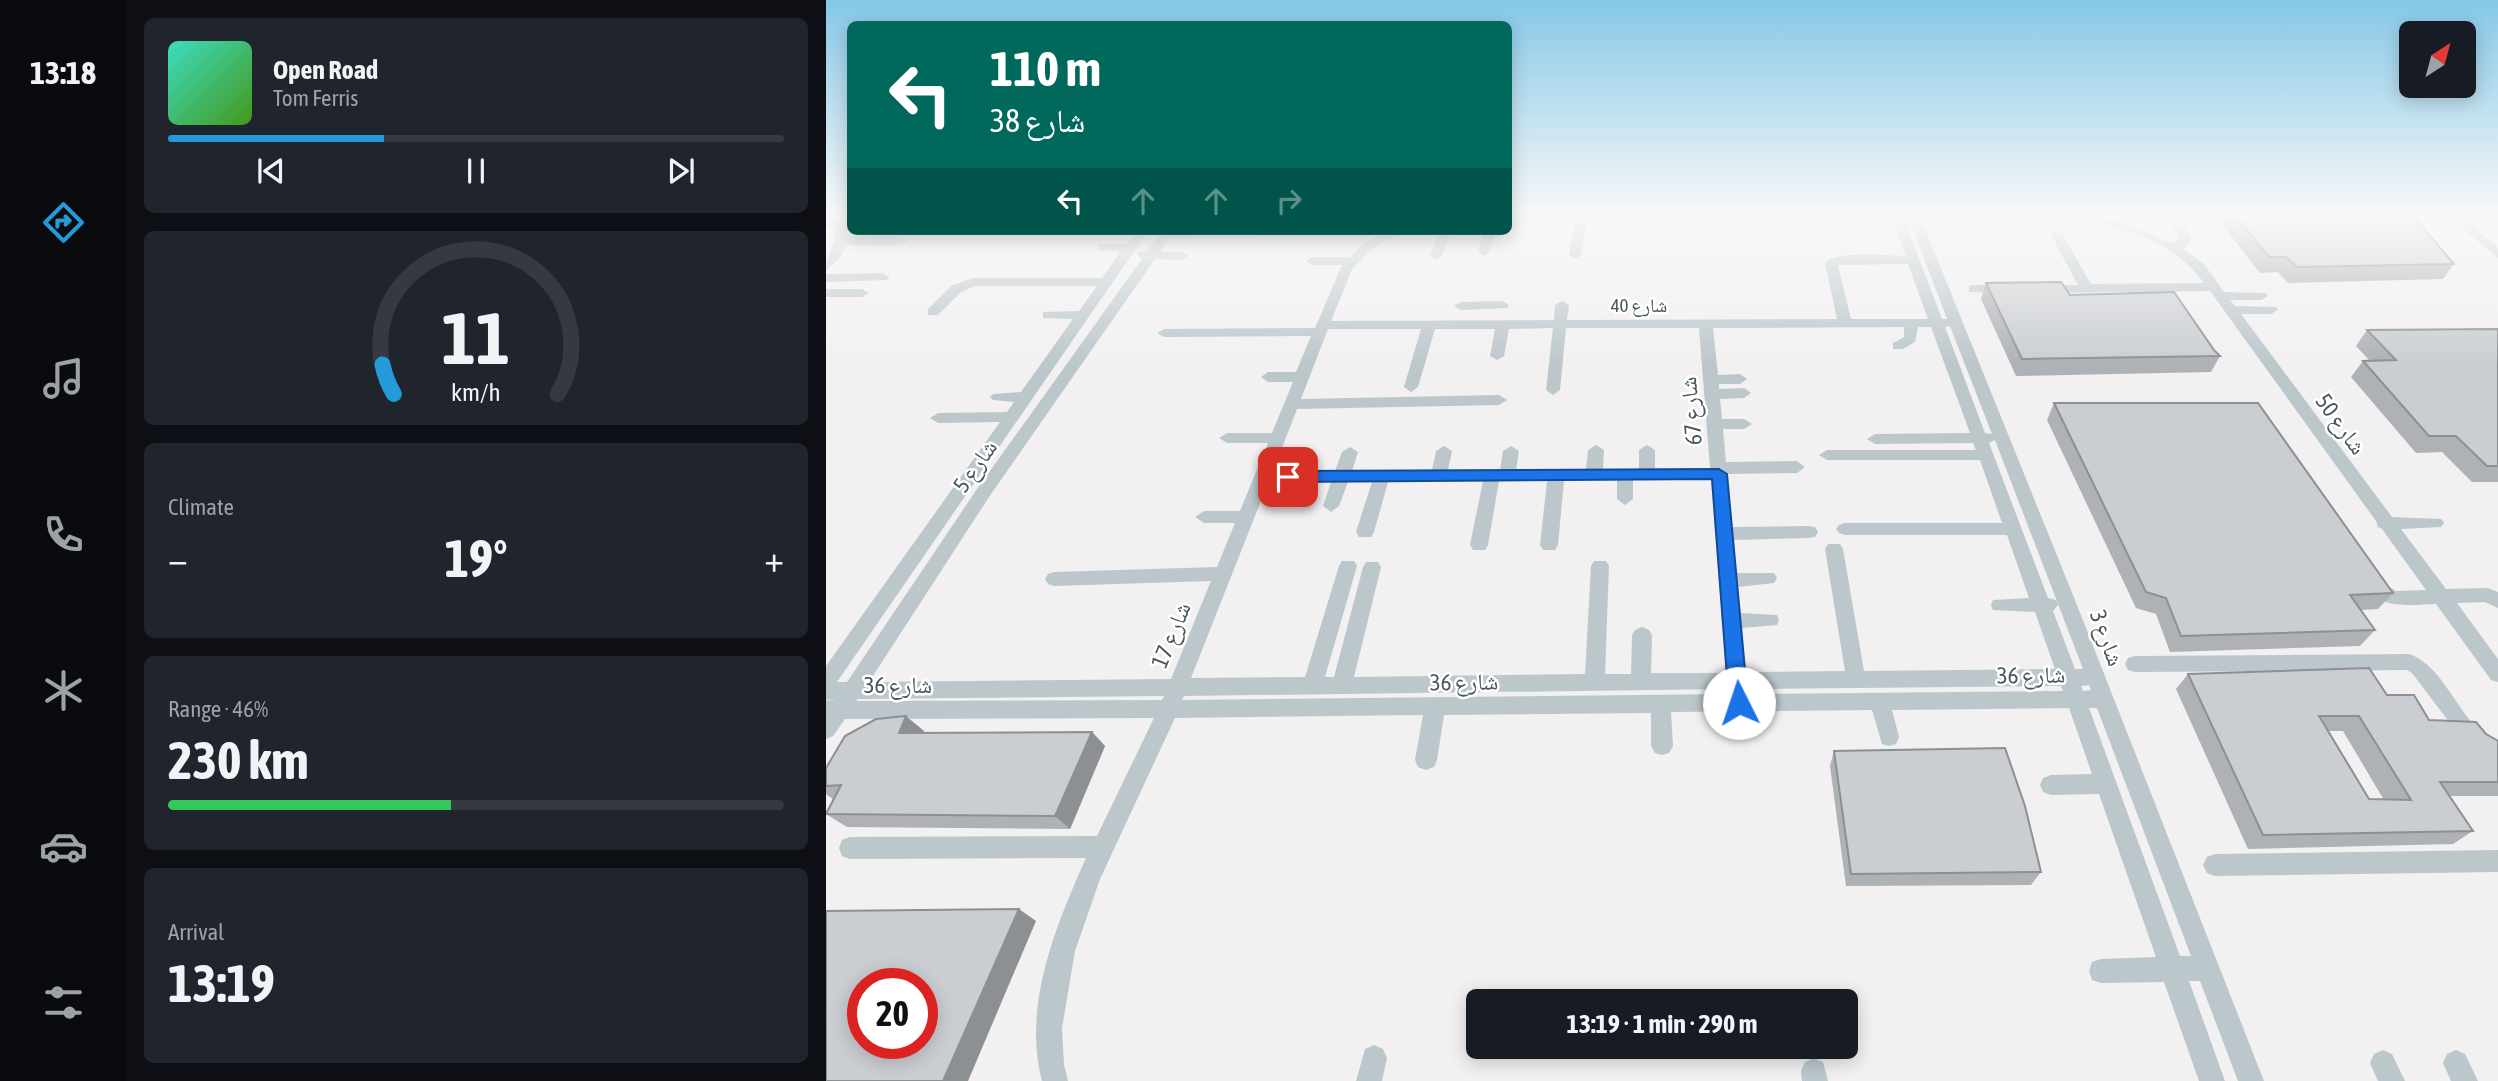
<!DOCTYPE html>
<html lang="en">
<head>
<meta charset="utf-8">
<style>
	:root { --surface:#171b24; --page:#20242c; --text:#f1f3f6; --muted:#9ea1a6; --line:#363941; --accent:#249bd8 }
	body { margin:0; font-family:"Asap Condensed","Noto Naskh Arabic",sans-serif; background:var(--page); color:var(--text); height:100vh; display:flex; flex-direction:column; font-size:26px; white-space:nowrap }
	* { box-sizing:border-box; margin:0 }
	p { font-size:23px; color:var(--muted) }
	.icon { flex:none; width:38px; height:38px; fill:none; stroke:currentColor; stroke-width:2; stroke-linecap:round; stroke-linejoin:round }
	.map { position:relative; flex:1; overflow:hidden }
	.drawer { display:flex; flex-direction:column; gap:18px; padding:18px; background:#0d0f14; width:700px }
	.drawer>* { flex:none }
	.guide { position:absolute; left:21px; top:21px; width:665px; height:214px; border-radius:10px; box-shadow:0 4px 18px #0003; background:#00695c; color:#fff; overflow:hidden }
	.needle { width:46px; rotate:36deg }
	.buttons { position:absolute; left:1573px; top:21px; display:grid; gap:14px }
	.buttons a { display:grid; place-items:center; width:77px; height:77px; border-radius:10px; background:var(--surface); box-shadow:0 4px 18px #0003; font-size:35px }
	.speed { position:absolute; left:21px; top:968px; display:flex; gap:14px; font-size:35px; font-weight:700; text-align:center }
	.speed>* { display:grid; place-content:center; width:91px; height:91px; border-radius:50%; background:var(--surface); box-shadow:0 4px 18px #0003; line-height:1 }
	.speed .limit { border:10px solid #d22; background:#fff; color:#111 }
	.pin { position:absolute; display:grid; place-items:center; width:60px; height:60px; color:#fff; margin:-30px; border-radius:14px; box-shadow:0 4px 10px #0006 }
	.me { position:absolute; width:77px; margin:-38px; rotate:356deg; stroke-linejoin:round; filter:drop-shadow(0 0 5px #0008) }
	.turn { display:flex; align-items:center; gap:24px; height:147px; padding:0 28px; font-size:32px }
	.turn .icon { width:91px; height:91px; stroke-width:2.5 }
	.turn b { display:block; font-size:49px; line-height:60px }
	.lanes { display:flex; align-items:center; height:66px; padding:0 28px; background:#0003; justify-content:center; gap:35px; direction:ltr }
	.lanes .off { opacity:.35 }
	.big { font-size:52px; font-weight:700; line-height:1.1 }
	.drawer .card { flex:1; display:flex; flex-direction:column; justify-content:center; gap:10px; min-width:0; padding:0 24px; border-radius:10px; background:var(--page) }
	.drawer .dial { align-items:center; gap:0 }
	.dial svg { height:182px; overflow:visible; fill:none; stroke:var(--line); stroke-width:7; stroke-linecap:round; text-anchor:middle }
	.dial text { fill:var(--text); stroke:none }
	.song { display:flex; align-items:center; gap:21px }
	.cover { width:84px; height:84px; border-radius:10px; background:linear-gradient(135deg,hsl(170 70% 55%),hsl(100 70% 35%)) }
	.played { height:7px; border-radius:4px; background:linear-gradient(90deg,var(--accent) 35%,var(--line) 35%) }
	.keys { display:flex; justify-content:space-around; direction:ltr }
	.heat { display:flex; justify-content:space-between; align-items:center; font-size:38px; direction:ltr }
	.charge { height:10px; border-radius:5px; background:linear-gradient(90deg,#34c759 46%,var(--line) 0) }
	.trip { position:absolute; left:640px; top:989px; width:392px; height:70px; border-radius:10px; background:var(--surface); box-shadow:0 4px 18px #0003; font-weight:700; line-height:70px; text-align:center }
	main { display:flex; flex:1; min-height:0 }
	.tabs { display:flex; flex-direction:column; width:126px; justify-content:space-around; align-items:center; background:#090b0e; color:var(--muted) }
	.tabs .icon { width:49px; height:49px }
	.tabs .on { color:var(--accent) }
	.tabs b { font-size:32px; color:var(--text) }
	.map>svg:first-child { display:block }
</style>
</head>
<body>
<main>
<nav class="tabs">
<b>13:18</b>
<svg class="icon on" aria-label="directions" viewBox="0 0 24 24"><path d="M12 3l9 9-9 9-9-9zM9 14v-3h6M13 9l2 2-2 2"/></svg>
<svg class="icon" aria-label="music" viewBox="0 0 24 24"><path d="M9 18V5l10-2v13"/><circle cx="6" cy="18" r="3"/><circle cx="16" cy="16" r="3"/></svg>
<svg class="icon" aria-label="phone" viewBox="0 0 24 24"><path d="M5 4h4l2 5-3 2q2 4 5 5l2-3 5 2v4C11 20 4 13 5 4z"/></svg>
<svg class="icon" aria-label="climate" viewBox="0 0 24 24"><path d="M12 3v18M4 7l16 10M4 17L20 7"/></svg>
<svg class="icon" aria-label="car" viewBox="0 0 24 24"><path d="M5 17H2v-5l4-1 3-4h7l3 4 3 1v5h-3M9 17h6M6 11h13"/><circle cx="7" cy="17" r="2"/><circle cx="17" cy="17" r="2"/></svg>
<svg class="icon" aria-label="filters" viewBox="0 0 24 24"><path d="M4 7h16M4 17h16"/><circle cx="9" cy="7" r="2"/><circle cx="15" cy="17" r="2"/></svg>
</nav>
<section class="drawer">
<div class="card">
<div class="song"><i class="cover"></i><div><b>Open Road</b><p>Tom Ferris</p></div></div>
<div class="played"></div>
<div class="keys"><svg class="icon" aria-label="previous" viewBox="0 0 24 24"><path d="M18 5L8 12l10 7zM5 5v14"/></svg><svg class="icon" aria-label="pause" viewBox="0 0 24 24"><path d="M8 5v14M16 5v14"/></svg><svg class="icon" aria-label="next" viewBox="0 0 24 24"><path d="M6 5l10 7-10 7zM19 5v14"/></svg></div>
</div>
<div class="card dial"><svg viewBox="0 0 100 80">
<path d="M14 69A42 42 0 1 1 86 69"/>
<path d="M14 69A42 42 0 0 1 9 56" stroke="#249bd8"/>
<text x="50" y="56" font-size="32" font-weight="700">11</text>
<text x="50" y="72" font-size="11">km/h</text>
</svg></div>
<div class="card"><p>Climate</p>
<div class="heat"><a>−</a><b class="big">19°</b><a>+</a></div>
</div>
<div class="card"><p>Range · 46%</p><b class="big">230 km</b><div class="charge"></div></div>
<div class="card"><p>Arrival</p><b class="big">13:19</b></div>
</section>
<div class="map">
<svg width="1672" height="1081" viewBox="0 0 1672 1081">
	<rect width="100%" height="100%" fill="#f2f0f0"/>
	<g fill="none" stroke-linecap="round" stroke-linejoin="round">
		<g fill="#bcc7cc" fill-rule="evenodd">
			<path d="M750,213H1251L1296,222L1348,244L1353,237L1337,213H1349L1365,237L1362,245L1357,249L1378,264L1398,292L1440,293L1442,296L1435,300H1404L1409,306L1450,307L1452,310L1445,314H1415L1566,517L1615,519L1618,523L1615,527L1575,529L1620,589L1662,588L1672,592V608L1659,602L1631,603L1672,659V682L1665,680L1610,604C1584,605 1551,610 1536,583L1539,578L1545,576L1570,591L1600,590L1556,529L1552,527L1550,521L1384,291L1216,293L1209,289L1216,285H1252L1224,233L1230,229L1236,233L1265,284L1378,283C1319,201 1183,219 1095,219L1251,605L1438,1081H1412L1374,981H1363L1399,1081H1373L1338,982L1275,983L1266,980L1263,971L1266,962L1275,959L1330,957L1273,794L1225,795L1217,792L1214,785L1217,778L1225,775L1266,774L1243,708L1066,710L1073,737L1070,744L1063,746L1056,744L1046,710L845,712L847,746L843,753L836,755L829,753L825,746V713L618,715L611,760L608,767L600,770L592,767L589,760L597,715L349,718L274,879L249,951L236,1028L238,1065L242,1081H216C196,1007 230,925 260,858L24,859L16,856L13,848L16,840L24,837L271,836L328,718L19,719L7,736L0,739V701L9,699L0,700V666L174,422L112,423L104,418L112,413L181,412L188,402L167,400L164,397L167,394L195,392L247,319L217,318V312L253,311L271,286H149L135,292L112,315H102V309L125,286L147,278H276L295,251L272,250V244H301L310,231H322L11,682H21L151,489L316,259L311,255L313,252L321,251L336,231H577L547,248L526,269L505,321L728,320L729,305L736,301L743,305L741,320L1011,319L999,263C1014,250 1059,256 1080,256L1066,220L761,221L755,255L749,259L743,255L749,221L682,222V214ZM1078,219H1083L1121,319H1116ZM552,236L539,242L524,257H486L480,261L486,265H516L489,328L338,329L331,333L338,337L485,336L470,372H442L435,377L442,382H467L446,433H401L393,438L401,443H442L414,511H378L369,517L378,523H409L391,567L228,572L222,574L219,579L222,584L228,586L385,581L345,679L43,682L163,497L329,259L356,260L362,256L356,252H334L343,238ZM1082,264L1102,319H1025L1012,265ZM1124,326L1166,434L1159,433L1119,327ZM1078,327V337L1067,343V349H1077L1089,342L1092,327H1105L1144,433L1049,434L1041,439L1049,444L1147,443L1150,450H1001L993,455L1001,460H1154L1176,523H1019L1013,525L1010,529L1013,533L1019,535H1181L1203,598L1167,600L1165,605L1167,610L1209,612L1229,669L1038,671L1017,549L1014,544H1002L999,549L1019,671L920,672L916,628L951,625L953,620L951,615L915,613L912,587L948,583L951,578L948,573H911L908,540L983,538L989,537L992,532L989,527L983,526L906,527L901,474L971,473L979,467L971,461L900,462L897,429H918L926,424L918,419H896L894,399L918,398L925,393L918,388L893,389V384H914L921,379L914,374L892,375L887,328ZM727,328L720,390L727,395L734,390L740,328H873L884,468L829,469V450L821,445L813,450V469H777L778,450L770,445L762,450L760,469L690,470L693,451L685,446L677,451L674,470H622L626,451L618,446L610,451L606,470L526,471L532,452L524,447L516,452L509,471H447L471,409L673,405L681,400L673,395L475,399L502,329H595L578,387L585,392L592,387L609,329H669L664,356L671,360L678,356L683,329ZM1169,440L1257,669H1249L1227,611L1232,605L1230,600L1222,598L1163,443ZM791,480V499L799,505L807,499V480H885L900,673H825L826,635L823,630L816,627L809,630L806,635L805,674H779L783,566L780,561H768L765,566L759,674L528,677L555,567L552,562H540L537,567L508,677H499L531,566L528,561H516L513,566L479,677L365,678L442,483L505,482L497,506L505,512L513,506L522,482H546L530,532L533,537H545L548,532L562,482L657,481L644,545L647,550H659L662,545L673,481H721L714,545L717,550H729L732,545L738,481ZM1263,685L1265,690L1257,691L1255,686ZM1235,686L1237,691L921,694L922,689ZM902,689L903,694L356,700L358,696ZM338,696L336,700L30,701L32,699ZM1263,708H1271L1365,956H1354Z"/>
			<path d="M1618,213H1631L1672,248V258Z"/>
			<path d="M0,216L18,225L21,237H75L81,241L75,245H21L12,260L0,270C0,255 10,246 8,230L0,225Z"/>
			<path d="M613,231H625L616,256L610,260L604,256Z"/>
			<path d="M657,231H669L664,252L658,256L652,252Z"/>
			<path d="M57,273L63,277L62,280L0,282V274Z"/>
			<path d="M1148,285H1181L1188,289L1181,293L1143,292V286Z"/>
			<path d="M0,289H36L43,293L36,297H0Z"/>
			<path d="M676,301L683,305L681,308L635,310L628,306L635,302Z"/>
			<path d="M1583,654C1622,667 1637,733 1672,741V759L1652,754L1642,747L1586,673L1581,670L1309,672L1302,670L1299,664L1302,658L1309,656Z"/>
			<path d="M1672,850V872L1389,876L1381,873L1377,865L1381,857L1389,854Z"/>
			<path d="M548,1045L557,1049L561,1058L556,1081H530L539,1049Z"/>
			<path d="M1557,1050L1566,1054L1579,1081H1552L1544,1063L1548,1054Z"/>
			<path d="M1630,1050L1639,1054L1652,1081H1625L1617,1063L1621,1054Z"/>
			<path d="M988,1058L997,1062L1002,1081H976L975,1071L979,1062Z"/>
		</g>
	</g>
	<g fill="#aeb1b5" fill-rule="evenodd">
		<path d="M1387,213H1584L1628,264L1617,279L1462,283L1452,272L1434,273Z"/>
		<path d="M1160,283L1244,295L1388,350L1394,356L1385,372L1190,376L1155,299Z"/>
		<path d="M1672,329V482H1646L1616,452L1590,453L1525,377L1537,361H1544L1530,346L1541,330Z"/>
		<path d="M1228,403L1567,593L1552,609L1535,610L1549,630L1534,646L1344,652L1330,614L1310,608L1221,420Z"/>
		<path d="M1362,674L1561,695L1603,720L1672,741V796H1623L1647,831L1627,844L1422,849L1350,689ZM1502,731H1517L1558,800L1543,799Z"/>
		<path d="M98,731L97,733L266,732L279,746L244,829L21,827L0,814L8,800L0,794V768Z"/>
		<path d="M1008,751L1215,872L1205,885L1020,886L1004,766Z"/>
	</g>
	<g fill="#8d9093">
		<path d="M80,716L98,731L90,748L73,733Z"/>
		<path d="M266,732L279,746L244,829L229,816Z"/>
		<path d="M193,909L210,921L142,1081H117Z"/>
	</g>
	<g fill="#caced2" stroke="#8d9093" stroke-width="2" fill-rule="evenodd">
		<path d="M1407,213H1584L1628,264L1471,267L1460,257H1443Z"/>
		<path d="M1235,282L1244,295L1348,292L1388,350L1394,356L1196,359L1160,283Z"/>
		<path d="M1672,329V466H1661L1630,436H1603L1537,361L1570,360L1541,330Z"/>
		<path d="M1228,403H1432L1567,593L1524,595L1549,630L1355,636L1340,598L1320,592Z"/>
		<path d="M1543,668L1561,695H1588L1603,720L1650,722L1660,734L1672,741V782H1614L1647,831L1437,835L1362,674ZM1493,716H1533L1585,800L1543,799Z"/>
		<path d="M80,716L73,733L266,732L229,816L0,814L15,785L0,786V768L19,736L50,719Z"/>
		<path d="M1179,748L1199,806L1215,872L1025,874L1008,751Z"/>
		<path d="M193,909L117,1081H0V911ZM37,984H96V1043H37Z"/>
	</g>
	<linearGradient id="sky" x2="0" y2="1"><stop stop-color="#85c8e7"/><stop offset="0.59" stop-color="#f9f8f8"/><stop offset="1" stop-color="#f9f8f8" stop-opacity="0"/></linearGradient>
	<rect width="1672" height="364" fill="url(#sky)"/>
	<path fill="#1a73e8" stroke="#114b97" stroke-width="2" d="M893,469L901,474L922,703L919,708L913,711L906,708L903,703L886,479L462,482L455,477L462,471Z"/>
	<g text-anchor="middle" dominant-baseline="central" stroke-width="5" stroke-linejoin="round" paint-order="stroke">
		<g font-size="19" fill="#49575c" stroke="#fff">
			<text x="813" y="305">شارع 40</text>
		</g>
		<g font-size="23" fill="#49575c" stroke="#fff">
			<text transform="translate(865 411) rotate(-95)">شارع 67</text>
			<text transform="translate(1515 424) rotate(54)">شارع 50</text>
			<text transform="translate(149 466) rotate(-55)">شارع 5</text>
			<text transform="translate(345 635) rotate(-68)">شارع 17</text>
			<text transform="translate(1281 638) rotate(70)">شارع 3</text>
			<text transform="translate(1205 675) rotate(-1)">شارع 36</text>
			<text transform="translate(638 682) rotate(-1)">شارع 36</text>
			<text x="72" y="685">شارع 36</text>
		</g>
	</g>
</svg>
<div class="buttons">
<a><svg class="needle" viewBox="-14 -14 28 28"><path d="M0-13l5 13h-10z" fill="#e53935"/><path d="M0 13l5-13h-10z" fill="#9ea1a6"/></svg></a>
</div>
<div class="speed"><div class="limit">20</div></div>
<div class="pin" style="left:462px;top:477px;background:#d93025"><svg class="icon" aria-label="arrive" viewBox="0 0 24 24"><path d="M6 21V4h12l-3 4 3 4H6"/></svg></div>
<svg class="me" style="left:913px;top:703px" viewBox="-20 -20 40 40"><circle r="19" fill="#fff"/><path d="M0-13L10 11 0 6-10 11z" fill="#1a73e8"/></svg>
<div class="trip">13:19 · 1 min · 290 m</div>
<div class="guide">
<div class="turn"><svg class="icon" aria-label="left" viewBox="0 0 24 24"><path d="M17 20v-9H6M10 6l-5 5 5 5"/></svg><div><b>110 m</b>شارع 38</div></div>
<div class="lanes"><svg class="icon" aria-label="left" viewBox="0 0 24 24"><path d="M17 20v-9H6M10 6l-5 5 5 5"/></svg><svg class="icon off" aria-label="ahead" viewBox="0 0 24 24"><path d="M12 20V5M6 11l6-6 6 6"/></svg><svg class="icon off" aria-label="ahead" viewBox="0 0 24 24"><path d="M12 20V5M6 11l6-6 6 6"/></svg><svg class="icon off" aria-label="right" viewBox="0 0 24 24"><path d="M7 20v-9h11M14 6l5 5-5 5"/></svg></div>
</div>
</div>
</main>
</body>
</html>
